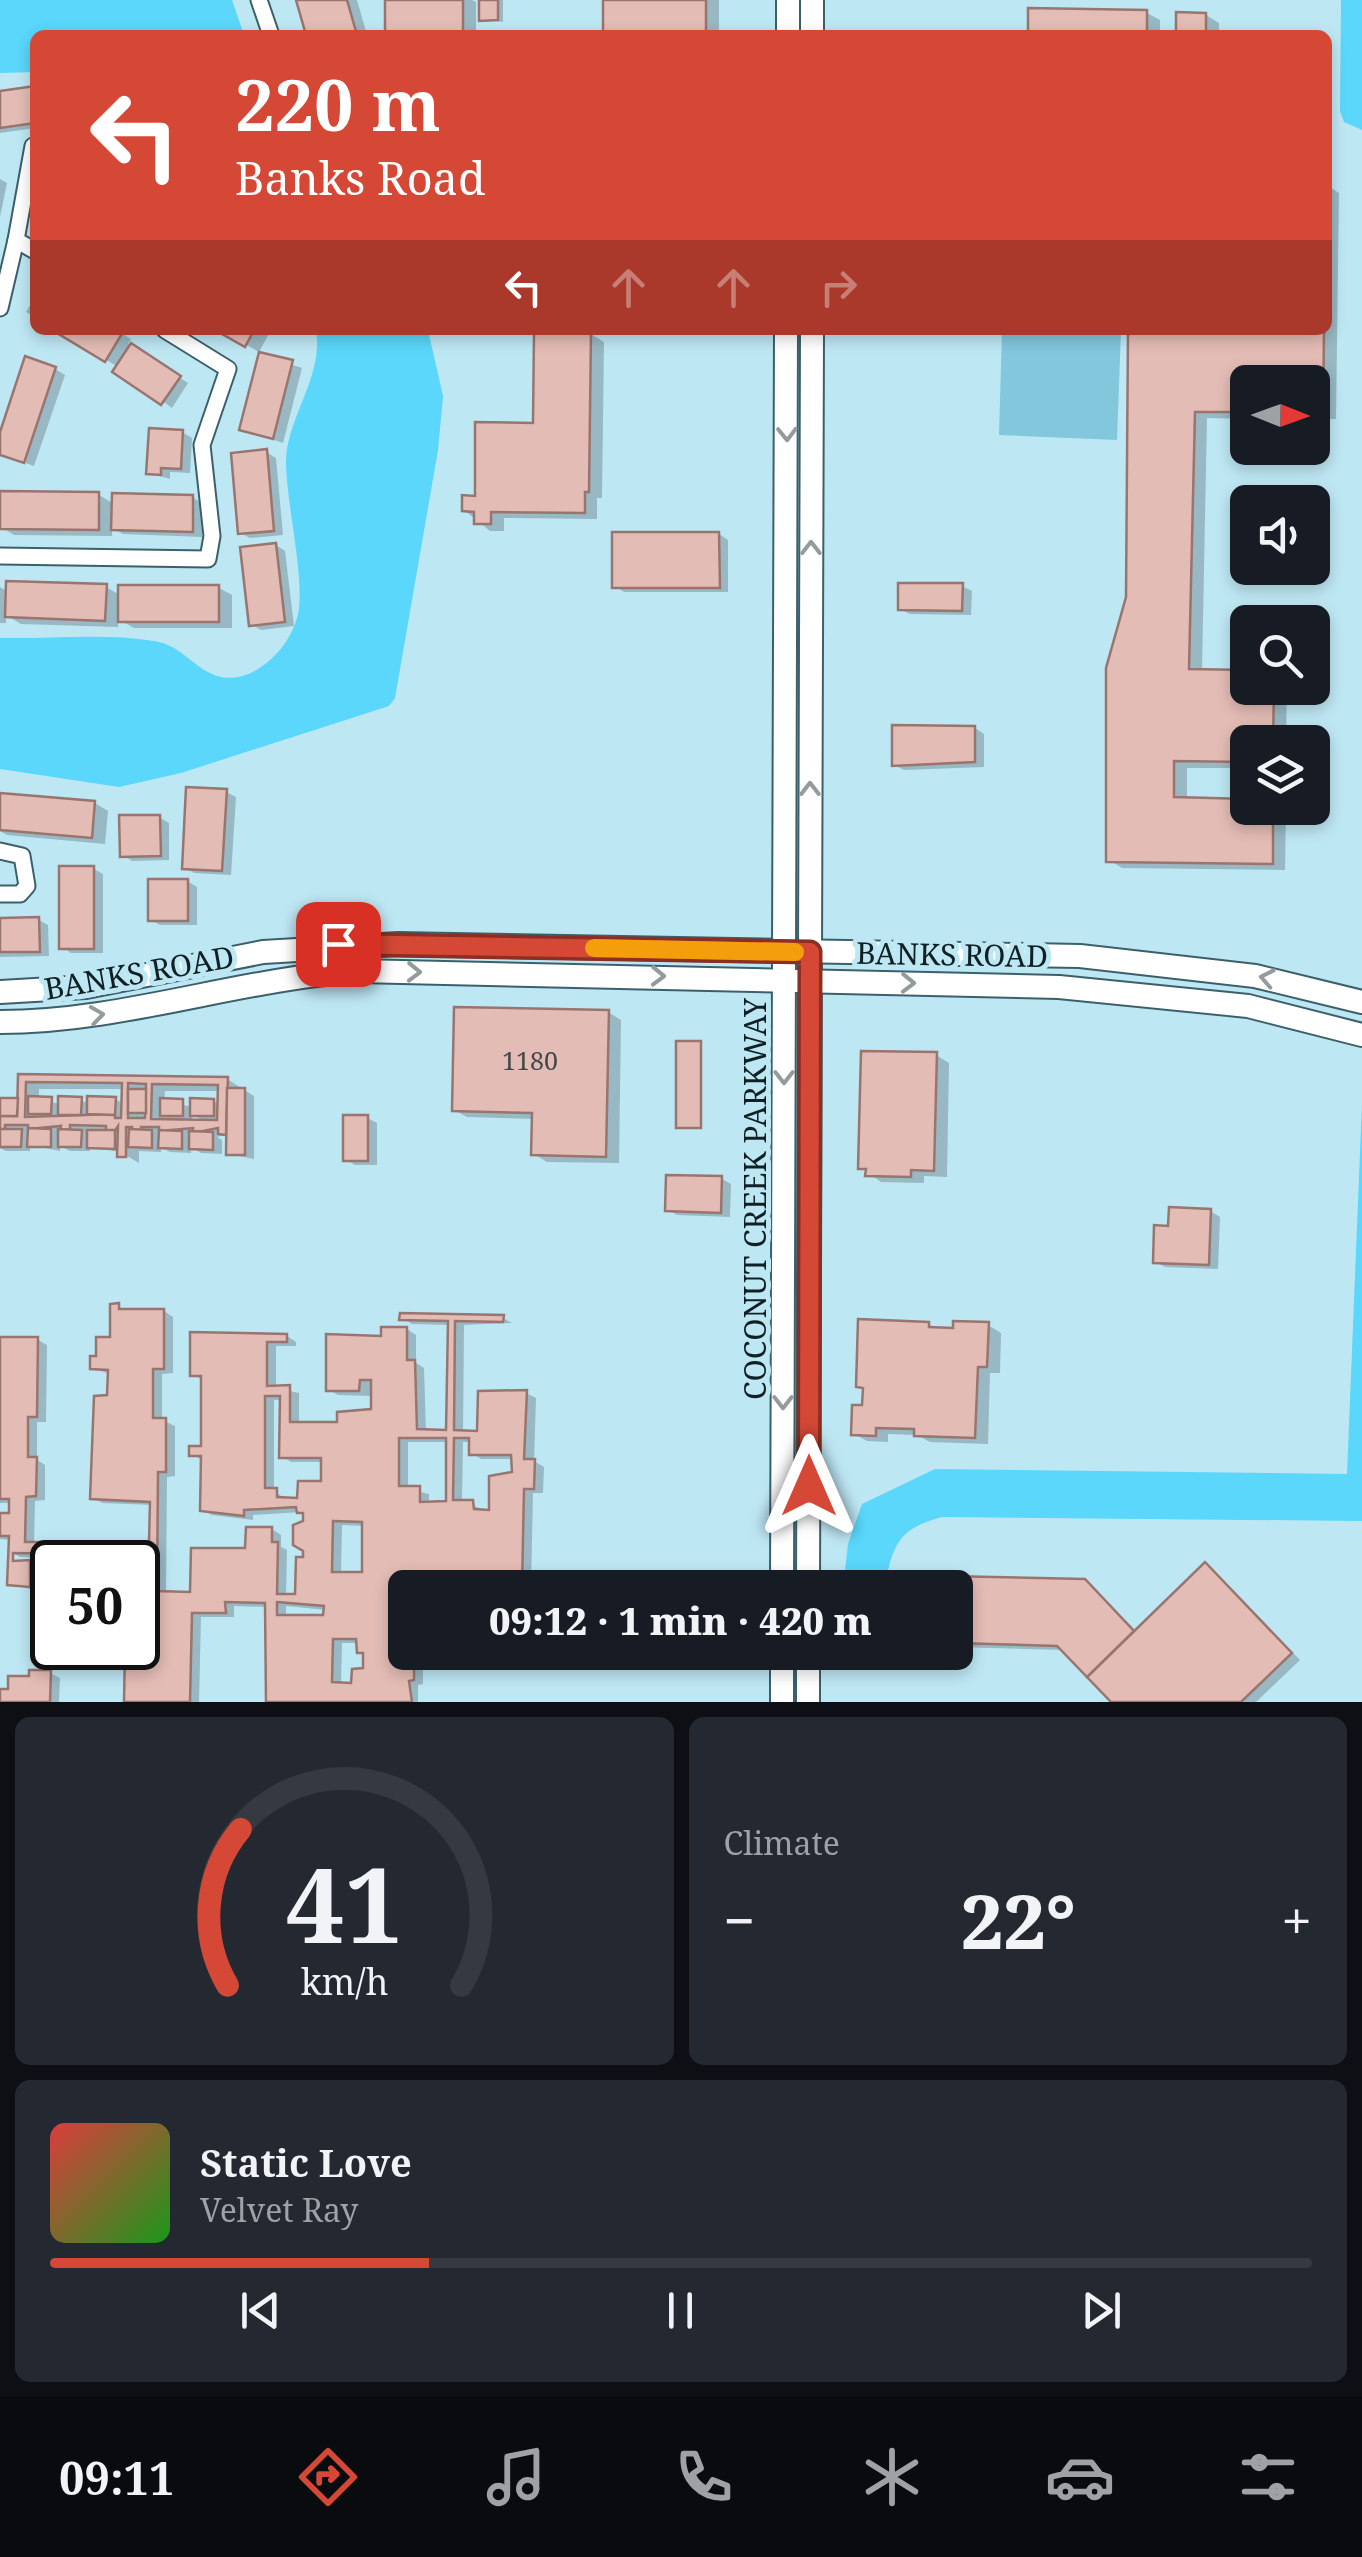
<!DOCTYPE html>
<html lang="en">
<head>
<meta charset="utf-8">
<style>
	:root { --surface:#171b24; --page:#242831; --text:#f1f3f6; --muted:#9ea1a6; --line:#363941; --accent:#d54836 }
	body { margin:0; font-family:"Noto Serif",serif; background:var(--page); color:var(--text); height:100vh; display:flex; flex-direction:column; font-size:38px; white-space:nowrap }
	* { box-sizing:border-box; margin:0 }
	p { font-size:32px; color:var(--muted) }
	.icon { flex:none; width:55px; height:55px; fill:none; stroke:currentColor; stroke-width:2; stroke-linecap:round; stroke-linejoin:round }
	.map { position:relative; height:1702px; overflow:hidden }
	.side { display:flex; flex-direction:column; gap:15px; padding:15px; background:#0d0f14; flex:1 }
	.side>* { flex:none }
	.hud { position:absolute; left:30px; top:30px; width:1302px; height:305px; border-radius:15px; box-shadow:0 5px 15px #0003; background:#d54836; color:#fff; overflow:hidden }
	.needle { width:65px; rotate:91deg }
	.buttons { position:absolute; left:1230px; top:365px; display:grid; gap:20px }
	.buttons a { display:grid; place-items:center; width:100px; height:100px; border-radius:15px; background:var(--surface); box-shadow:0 5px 15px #0003; font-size:50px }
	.speed { position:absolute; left:30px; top:1540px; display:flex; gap:20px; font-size:50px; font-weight:700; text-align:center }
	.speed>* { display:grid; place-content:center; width:130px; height:130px; border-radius:50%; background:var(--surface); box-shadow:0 5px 15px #0003; line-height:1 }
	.speed .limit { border:5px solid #111; border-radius:15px; background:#fff; color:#111 }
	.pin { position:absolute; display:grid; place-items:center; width:85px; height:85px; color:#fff; margin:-42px; border-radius:20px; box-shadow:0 5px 15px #0006 }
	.me { position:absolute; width:110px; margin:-55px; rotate:0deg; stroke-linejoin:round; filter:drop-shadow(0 0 8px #0008) }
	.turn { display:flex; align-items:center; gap:35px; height:210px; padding:0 40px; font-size:45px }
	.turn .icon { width:130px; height:130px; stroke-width:2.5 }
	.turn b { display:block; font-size:70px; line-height:85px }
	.lanes { display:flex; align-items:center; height:95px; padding:0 40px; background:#0003; justify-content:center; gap:50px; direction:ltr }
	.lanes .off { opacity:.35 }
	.big { font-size:75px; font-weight:800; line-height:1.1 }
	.side .widget { flex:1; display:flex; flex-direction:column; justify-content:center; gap:15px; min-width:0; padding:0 35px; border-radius:15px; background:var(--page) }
	.side .dial { align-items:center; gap:0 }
	.dial svg { height:260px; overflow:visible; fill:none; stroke:var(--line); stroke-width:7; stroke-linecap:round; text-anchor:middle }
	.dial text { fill:var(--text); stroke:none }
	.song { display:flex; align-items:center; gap:30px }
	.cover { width:120px; height:120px; border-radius:15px; background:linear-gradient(135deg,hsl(0 70% 55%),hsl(120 70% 35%)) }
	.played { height:10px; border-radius:5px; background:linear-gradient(90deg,var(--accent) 30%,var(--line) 30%) }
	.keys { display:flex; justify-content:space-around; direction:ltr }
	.heat { display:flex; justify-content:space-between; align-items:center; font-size:55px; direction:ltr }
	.side .tiles { flex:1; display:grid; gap:15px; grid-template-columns:1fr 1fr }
	.widget:last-child { grid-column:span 2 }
	.trip { position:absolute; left:388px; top:1570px; width:585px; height:100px; border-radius:15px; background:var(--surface); box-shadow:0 5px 15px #0003; font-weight:800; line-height:100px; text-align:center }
	.tabs { display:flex; height:160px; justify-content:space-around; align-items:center; background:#090b0e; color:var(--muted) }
	.tabs .icon { width:70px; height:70px }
	.tabs .active { color:var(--accent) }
	.tabs b { font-size:45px; color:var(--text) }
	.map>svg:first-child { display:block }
</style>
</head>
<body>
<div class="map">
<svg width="1362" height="1702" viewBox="0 0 1362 1702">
	<rect width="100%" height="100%" fill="#bee7f4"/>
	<path fill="#83c7dd" d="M1002,330H1121L1117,440L999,435Z"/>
	<g fill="#5ad7fa">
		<path d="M0,0H232L244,35H35V72L0,73Z"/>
		<path d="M1341,0H1362V130L1344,122L1340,111Z"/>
		<path d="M316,330H428L443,396L438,450L395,698L389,706L181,773L119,787L0,769V638C50,639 104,633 154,641C176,644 188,660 206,671C246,696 295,647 299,608C303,570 287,506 286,463C286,418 324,377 316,330Z"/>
		<path d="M1362,1103V1521L942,1517C899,1528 892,1545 885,1587H843L848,1544L862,1504L935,1469L1347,1474Z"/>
	</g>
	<g fill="#0003" fill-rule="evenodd">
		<path d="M299,0H357L367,35H309Z"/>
		<path d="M387,0H472L476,2V35H388Z"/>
		<path d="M481,0H503V22L481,19Z"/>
		<path d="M606,0H719V35H605Z"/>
		<path d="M1147,13L1160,20V35H1030Z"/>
		<path d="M1206,15L1219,23V35H1178Z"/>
		<path d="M35,89V128L0,133V94Z"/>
		<path d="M0,179L7,183L0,217Z"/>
		<path d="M1328,186L1339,193L1336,419H1312V382H1248V419L1207,418L1202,671L1248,688H1287L1286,742H1248V768H1187V800L1286,810L1285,870L1122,868L1109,860L1128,597L1131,330H1328Z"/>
		<path d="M35,297V317L26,312Z"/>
		<path d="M57,330H116L131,339L128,344L188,383L172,408L118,367Z"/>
		<path d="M220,330H271L259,352Z"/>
		<path d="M591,334L604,342L602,498H597V519L504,518V531H490L464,510L535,425Z"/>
		<path d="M261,355L302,368L283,443L242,429Z"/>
		<path d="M55,369L65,375L34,466L0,454V440Z"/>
		<path d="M182,432L192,438L190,473L170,472V479L149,473Z"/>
		<path d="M266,452L276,458L283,535L250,538L240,533Z"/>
		<path d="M99,495L114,504L193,498L202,503V537L123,534L112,528V536L14,535L1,527Z"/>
		<path d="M719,534L728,540V592H624L615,586Z"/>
		<path d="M276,545L285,551L294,626L261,630L251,624Z"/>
		<path d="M962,586L972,591L971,615L910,614L900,609Z"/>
		<path d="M0,587L8,592L106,587L120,595L219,588L232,595V628H134L118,619V627L21,624L6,615V623H0Z"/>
		<path d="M975,728L984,734V767L904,770L894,765Z"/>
		<path d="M226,792L236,797L231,875L194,873L184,867Z"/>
		<path d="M0,795L95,803L108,811L105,844L7,835L0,831Z"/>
		<path d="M159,817L169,823V860L132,861L122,855Z"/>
		<path d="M94,869L103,874V953H71L62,947Z"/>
		<path d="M187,881L197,887V925H160L151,920Z"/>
		<path d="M0,920H39L48,925L49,956L0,957Z"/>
		<path d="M608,1012L621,1020L619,1163L547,1162L534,1154V1119L467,1117L454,1110Z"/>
		<path d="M700,1043L702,1127H681Z"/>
		<path d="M936,1055L949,1063L947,1177L924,1176V1183L881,1182L861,1167Z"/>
		<path d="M20,1077L227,1079L254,1096V1159L229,1154V1138L225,1135L217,1137L222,1140V1154L201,1153L191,1147V1153L170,1152L161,1147V1152L139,1151V1163L120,1152L90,1147V1151H70L60,1146V1151L30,1145V1151H6L0,1148V1100H20ZM39,1089H124V1104L115,1099L60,1104L39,1099ZM165,1091H220V1105L213,1101L193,1107L164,1101ZM192,1114L206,1122H192Z"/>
		<path d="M367,1118L377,1123V1165H355L345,1159Z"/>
		<path d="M722,1179L731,1184L730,1217L677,1215L667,1209Z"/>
		<path d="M1210,1211L1220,1217L1218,1269L1165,1267L1156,1262L1171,1228Z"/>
		<path d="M118,1306L127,1311H164L173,1317V1373L162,1374V1420L175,1426V1476L167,1477L166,1594H192L272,1529L281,1535V1547L287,1550L286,1597H297L305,1559L306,1522L301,1512L253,1515V1520L212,1515L202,1510L203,1461L192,1454L203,1448L204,1381L192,1374V1334L287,1336L296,1342V1346H276V1388L299,1393V1424H339L373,1411V1396L338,1395L329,1390L384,1339L407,1329L416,1335V1363L424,1368L426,1432H449L450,1325L412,1324L402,1318H503L512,1323L464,1325L463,1433H479L526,1393L536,1398L534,1461L544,1467L543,1493H533L531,1588H481L482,1581L427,1580V1588H405V1652H423V1684L418,1685V1702H268L267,1607L234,1606V1617H201L199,1702H127L128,1648H138V1562L20,1557L11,1552V1540L0,1539V1516H11V1503H0V1339L38,1340L47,1345L46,1422H37V1460L45,1465V1500L35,1501L34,1545H152L153,1505L102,1503L93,1497L110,1374L92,1368L112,1340ZM274,1400H282V1456L291,1462H324V1483L299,1501L286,1500L274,1490ZM408,1442H448V1504H429V1494L408,1489ZM463,1442H472V1453L481,1459H514V1474L491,1512L462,1502ZM342,1525L365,1526V1574H341ZM286,1606L326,1610V1617L286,1618ZM342,1643H359V1652L366,1655L365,1671L354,1686L341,1685Z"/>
		<path d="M929,1324L939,1330L988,1325L1001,1333L1000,1373H990L988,1444L930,1442L917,1435L888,1434V1442L867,1441L854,1434L865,1408V1390L858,1386Z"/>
		<path d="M29,1563L39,1568L38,1591L10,1584Z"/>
		<path d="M1206,1566L1300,1660L1256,1702H1114L1064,1650L955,1647V1588L1085,1581L1137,1632Z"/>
		<path d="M50,1673L60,1678L59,1702H1L31,1679Z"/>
	</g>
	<g fill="#e3bcb5" stroke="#99756f" stroke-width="2.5" fill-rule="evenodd">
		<path d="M296,0H347L357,35H306Z"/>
		<rect x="385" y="0" width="78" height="35"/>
		<path d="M479,0H498V20L479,21Z"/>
		<rect x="603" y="0" width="103" height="35"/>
		<path d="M1028,8L1147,10V35H1028Z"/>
		<path d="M1176,12L1206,13V35H1176Z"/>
		<path d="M35,86V123L0,128V91Z"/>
		<path d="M52,330H120L123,332L105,362Z"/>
		<path d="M215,330H254L245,347Z"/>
		<path d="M1128,330H1324L1323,412H1312V382H1248V412H1195L1189,669L1248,670V688H1274L1273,742H1248V762L1174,761V797L1248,799V808H1273V864L1106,862V668L1126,597Z"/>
		<path d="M591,331L589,492H585V513L491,512V524H474V512L462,511V495L475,496V422L533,423L534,333Z"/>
		<path d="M131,343L181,376L161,405L112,372Z"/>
		<path d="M259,352L293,360L273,439L239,430Z"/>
		<path d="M25,356L56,367L24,463L0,455V432Z"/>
		<path d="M149,428L183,430L181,469L161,468V475L146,474Z"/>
		<path d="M267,449L274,531L238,534L231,453Z"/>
		<path d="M0,491L99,492V530L0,529Z"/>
		<path d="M112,493L193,495V532L111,530Z"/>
		<path d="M612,532H719L720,588H612Z"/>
		<path d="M276,543L285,622L249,626L240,547Z"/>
		<path d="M6,581L107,584L105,621L5,617Z"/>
		<path d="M898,583H963L962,611L898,610Z"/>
		<rect x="118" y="585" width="101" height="37"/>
		<path d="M892,725L975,726V762L892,766Z"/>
		<path d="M186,787L227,789L222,871L182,869Z"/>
		<path d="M0,793L95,801L92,838L0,830Z"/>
		<path d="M119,815H160L161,856L120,857Z"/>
		<rect x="59" y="866" width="35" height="83"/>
		<rect x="148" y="879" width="40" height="42"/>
		<path d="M39,917L40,952H0V918Z"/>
		<path d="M454,1007L609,1010L606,1157L531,1155L532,1113L452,1111Z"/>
		<rect x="676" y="1041" width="25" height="87"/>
		<path d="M861,1051L937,1052L934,1171L911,1170V1177L865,1176L866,1169H858Z"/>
		<path d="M18,1074L228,1077L226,1135L218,1134V1128L193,1133V1128L159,1131V1127H141V1131H132V1127H126V1157H117L118,1126L114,1132H106V1126L70,1125V1130H60L61,1126L28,1129V1125H5V1130H0V1116H17ZM26,1082L122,1083L121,1118H115V1114L25,1117ZM128,1083L146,1084L145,1118H128ZM152,1084L218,1085L217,1120L151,1119Z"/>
		<path d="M227,1088H245V1155H226Z"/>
		<rect x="128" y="1089" width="18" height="24"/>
		<path d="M28,1096L52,1097L51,1114H28Z"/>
		<path d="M58,1096L82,1097L81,1115H58Z"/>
		<path d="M87,1096L116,1097L115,1115L87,1114Z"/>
		<path d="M0,1098H18L17,1116H0Z"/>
		<path d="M160,1098L183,1099V1116H160Z"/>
		<path d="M190,1098L214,1099V1116H190Z"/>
		<rect x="343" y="1115" width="25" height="46"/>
		<path d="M28,1128L51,1129V1147H27Z"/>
		<path d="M0,1129H22L21,1147H0Z"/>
		<path d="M58,1129L82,1130L81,1147H58Z"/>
		<path d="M129,1129L152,1130V1148L128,1147Z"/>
		<path d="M87,1130H115V1149L87,1148Z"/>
		<path d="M159,1130L182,1131V1149L158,1148Z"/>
		<path d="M189,1131L213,1132V1150L189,1149Z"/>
		<path d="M666,1175L722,1176L721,1213L665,1211Z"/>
		<path d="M1169,1207L1211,1209L1209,1265L1153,1263L1154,1225L1168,1226Z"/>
		<path d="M119,1303V1309H164V1369H153V1418H166V1472H158L157,1591L190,1592L191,1548H245L246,1527H272V1542H278L277,1594H295L296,1557H303V1551L293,1545V1525L303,1521V1513H297L296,1507L244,1510V1516L200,1511L201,1456H189V1446H201V1376H190V1332L287,1334V1342H267V1386L290,1385V1422H337V1412L371,1409V1380H360L359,1391H326V1334L381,1336V1327H407V1360H415L417,1429L446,1430L448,1321L399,1320L400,1313L504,1315L503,1322L455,1321L454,1430L477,1431L478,1391L527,1390L524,1459H535L534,1489H524L522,1587L479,1588V1577L418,1576V1588H405V1652H414V1680L409,1681L412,1702H266L265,1603L225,1602L226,1613H192L190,1702H124L125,1648H138V1604H146L149,1616V1602H138V1562H85V1554L13,1553V1561L30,1560V1587L7,1585L9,1536H0V1513H9V1499H0V1337H38L37,1417H28V1457H37L36,1496L26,1497L25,1542H149L150,1502L90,1499L94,1396L107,1395L108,1370L90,1369V1356H96V1337H110V1304ZM265,1396H280L279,1458H321V1481H298L297,1498L277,1497V1488H265ZM399,1438H446V1501L420,1502V1486H399ZM454,1438H469V1455H511L512,1472L489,1476V1510L474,1509L473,1500H453ZM333,1521L362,1522V1572H332ZM277,1602L324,1606L323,1615H277ZM333,1639H356L357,1653H363V1668L352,1669L351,1683L332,1682Z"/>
		<path d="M858,1319L929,1322V1327L953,1328V1321L989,1322L987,1367H978L975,1438L914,1436V1429L876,1428V1436L851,1435L852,1405H862L863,1388L856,1387Z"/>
		<path d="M1205,1562L1292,1653L1241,1702H1111L1087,1677Z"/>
		<path d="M946,1576L1085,1579L1134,1631L1087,1677L1057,1646L955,1643V1588H945Z"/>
		<path d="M29,1670H51L50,1702H0V1689H8V1676H29Z"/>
	</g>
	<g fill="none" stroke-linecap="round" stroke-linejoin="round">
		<defs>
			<g id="street">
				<path d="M259,0L271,35"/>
				<path d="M33,146L16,240L35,251"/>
				<path d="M0,308L16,240"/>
				<path d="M0,556L208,559L212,536L202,445L228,369L165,330"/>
				<path d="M0,851L22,856L27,886L20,894H0"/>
			</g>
			<g id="secondary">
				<path d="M788,0V35"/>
				<path d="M812,35V0"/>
				<path d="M0,992L86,987L263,952L398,944L1080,956L1255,976L1362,1002"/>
				<path d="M0,1022C122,1022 237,979 358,971L1059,987L1248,1006L1362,1035"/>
				<path d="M782,1588L786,330"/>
				<path d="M808,1588L812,330"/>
				<path d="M782,1702V1652"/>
				<path d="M808,1702V1652"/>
			</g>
		</defs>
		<use href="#street" stroke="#3b606b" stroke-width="19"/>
		<use href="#secondary" stroke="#3b606b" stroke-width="26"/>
		<use href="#street" stroke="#fff" stroke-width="15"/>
		<use href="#secondary" stroke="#fff" stroke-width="22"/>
	</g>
	<defs><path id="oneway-chevron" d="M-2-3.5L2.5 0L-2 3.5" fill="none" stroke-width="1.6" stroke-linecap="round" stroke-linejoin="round" transform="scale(2.5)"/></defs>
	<g stroke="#939b9d">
		<use href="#oneway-chevron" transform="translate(787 434) rotate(89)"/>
		<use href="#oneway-chevron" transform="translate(811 548) rotate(-90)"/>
		<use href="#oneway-chevron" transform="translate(810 789) rotate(-90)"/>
		<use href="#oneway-chevron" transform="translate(414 972) rotate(1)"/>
		<use href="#oneway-chevron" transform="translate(658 976) rotate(1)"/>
		<use href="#oneway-chevron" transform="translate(1267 978) rotate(-169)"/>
		<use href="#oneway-chevron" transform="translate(908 983) rotate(1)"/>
		<use href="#oneway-chevron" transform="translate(97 1015) rotate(-8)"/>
		<use href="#oneway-chevron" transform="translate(784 1077) rotate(90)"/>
		<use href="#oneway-chevron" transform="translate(783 1402) rotate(90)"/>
	</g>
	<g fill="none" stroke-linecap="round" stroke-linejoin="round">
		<defs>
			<path id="route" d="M338,944L810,952L809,1486"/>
		</defs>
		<use href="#route" stroke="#8a2f23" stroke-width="25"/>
		<use href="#route" stroke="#d54836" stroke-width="18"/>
		<path stroke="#f59e0b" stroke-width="18" d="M594,948L795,952"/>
	</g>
	<g text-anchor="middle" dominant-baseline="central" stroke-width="10" stroke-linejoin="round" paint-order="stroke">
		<g font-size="25" fill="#454749">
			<text x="530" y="1060">1180</text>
		</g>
		<g font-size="30" fill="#102025" stroke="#bee7f4">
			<text transform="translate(952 954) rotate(1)">BANKS ROAD</text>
			<text transform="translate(139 972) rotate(-10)">BANKS ROAD</text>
			<text transform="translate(754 1199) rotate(-90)">COCONUT CREEK PARKWAY</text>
		</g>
	</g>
</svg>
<div class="buttons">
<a><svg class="needle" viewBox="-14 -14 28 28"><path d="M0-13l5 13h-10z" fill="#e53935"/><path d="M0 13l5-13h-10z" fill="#9ea1a6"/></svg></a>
<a><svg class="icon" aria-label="sound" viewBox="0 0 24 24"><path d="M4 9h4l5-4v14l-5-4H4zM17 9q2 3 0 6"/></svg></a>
<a><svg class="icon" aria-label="search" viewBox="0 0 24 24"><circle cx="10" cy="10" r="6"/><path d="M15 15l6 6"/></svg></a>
<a><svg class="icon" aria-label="layers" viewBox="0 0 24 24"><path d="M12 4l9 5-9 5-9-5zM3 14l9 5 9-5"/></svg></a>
</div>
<div class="speed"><div class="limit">50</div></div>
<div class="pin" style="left:338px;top:944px;background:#d93025"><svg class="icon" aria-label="arrive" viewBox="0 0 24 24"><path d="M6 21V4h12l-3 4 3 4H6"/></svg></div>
<svg class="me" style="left:809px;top:1486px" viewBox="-20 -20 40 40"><path d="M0-17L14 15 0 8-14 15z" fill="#d54836" stroke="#fff" stroke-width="4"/></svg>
<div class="trip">09:12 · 1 min · 420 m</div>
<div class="hud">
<div class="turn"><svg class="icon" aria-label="left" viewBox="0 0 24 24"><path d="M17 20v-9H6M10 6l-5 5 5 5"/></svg><div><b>220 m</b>Banks Road</div></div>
<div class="lanes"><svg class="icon" aria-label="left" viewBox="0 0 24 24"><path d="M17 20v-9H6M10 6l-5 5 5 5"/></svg><svg class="icon off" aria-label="ahead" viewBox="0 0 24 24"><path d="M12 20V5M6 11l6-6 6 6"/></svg><svg class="icon off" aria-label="ahead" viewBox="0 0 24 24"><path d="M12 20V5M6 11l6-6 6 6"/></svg><svg class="icon off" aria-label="right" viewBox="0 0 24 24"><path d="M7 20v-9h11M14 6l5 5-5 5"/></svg></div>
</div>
</div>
<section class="side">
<div class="tiles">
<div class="widget dial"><svg viewBox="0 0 100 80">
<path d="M14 69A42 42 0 1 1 86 69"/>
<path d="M14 69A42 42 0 0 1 18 21" stroke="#d54836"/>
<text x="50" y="56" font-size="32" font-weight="700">41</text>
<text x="50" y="72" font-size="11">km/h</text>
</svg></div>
<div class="widget"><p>Climate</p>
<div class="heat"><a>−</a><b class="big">22°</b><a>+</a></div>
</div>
<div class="widget">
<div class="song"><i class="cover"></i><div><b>Static Love</b><p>Velvet Ray</p></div></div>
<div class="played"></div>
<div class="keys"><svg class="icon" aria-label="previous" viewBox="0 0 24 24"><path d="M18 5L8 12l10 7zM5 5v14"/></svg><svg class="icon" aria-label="pause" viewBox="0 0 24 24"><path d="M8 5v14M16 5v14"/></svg><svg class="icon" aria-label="next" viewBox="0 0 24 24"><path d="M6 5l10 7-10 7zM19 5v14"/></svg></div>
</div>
</div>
</section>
<nav class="tabs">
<b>09:11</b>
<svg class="icon active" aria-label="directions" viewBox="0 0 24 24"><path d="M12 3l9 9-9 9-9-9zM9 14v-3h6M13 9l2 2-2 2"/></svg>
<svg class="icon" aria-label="music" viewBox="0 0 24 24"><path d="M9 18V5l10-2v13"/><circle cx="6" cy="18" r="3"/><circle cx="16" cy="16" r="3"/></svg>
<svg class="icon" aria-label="phone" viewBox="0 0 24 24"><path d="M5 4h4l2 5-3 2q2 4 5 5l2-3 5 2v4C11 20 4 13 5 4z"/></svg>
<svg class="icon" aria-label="climate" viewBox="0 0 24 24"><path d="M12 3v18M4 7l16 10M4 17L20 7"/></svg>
<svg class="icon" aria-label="car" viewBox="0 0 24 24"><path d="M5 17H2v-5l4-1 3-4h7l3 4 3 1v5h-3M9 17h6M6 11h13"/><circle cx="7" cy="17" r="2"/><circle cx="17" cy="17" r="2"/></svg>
<svg class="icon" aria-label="filters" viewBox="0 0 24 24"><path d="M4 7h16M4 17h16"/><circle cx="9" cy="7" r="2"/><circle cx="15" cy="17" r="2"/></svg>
</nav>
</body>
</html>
